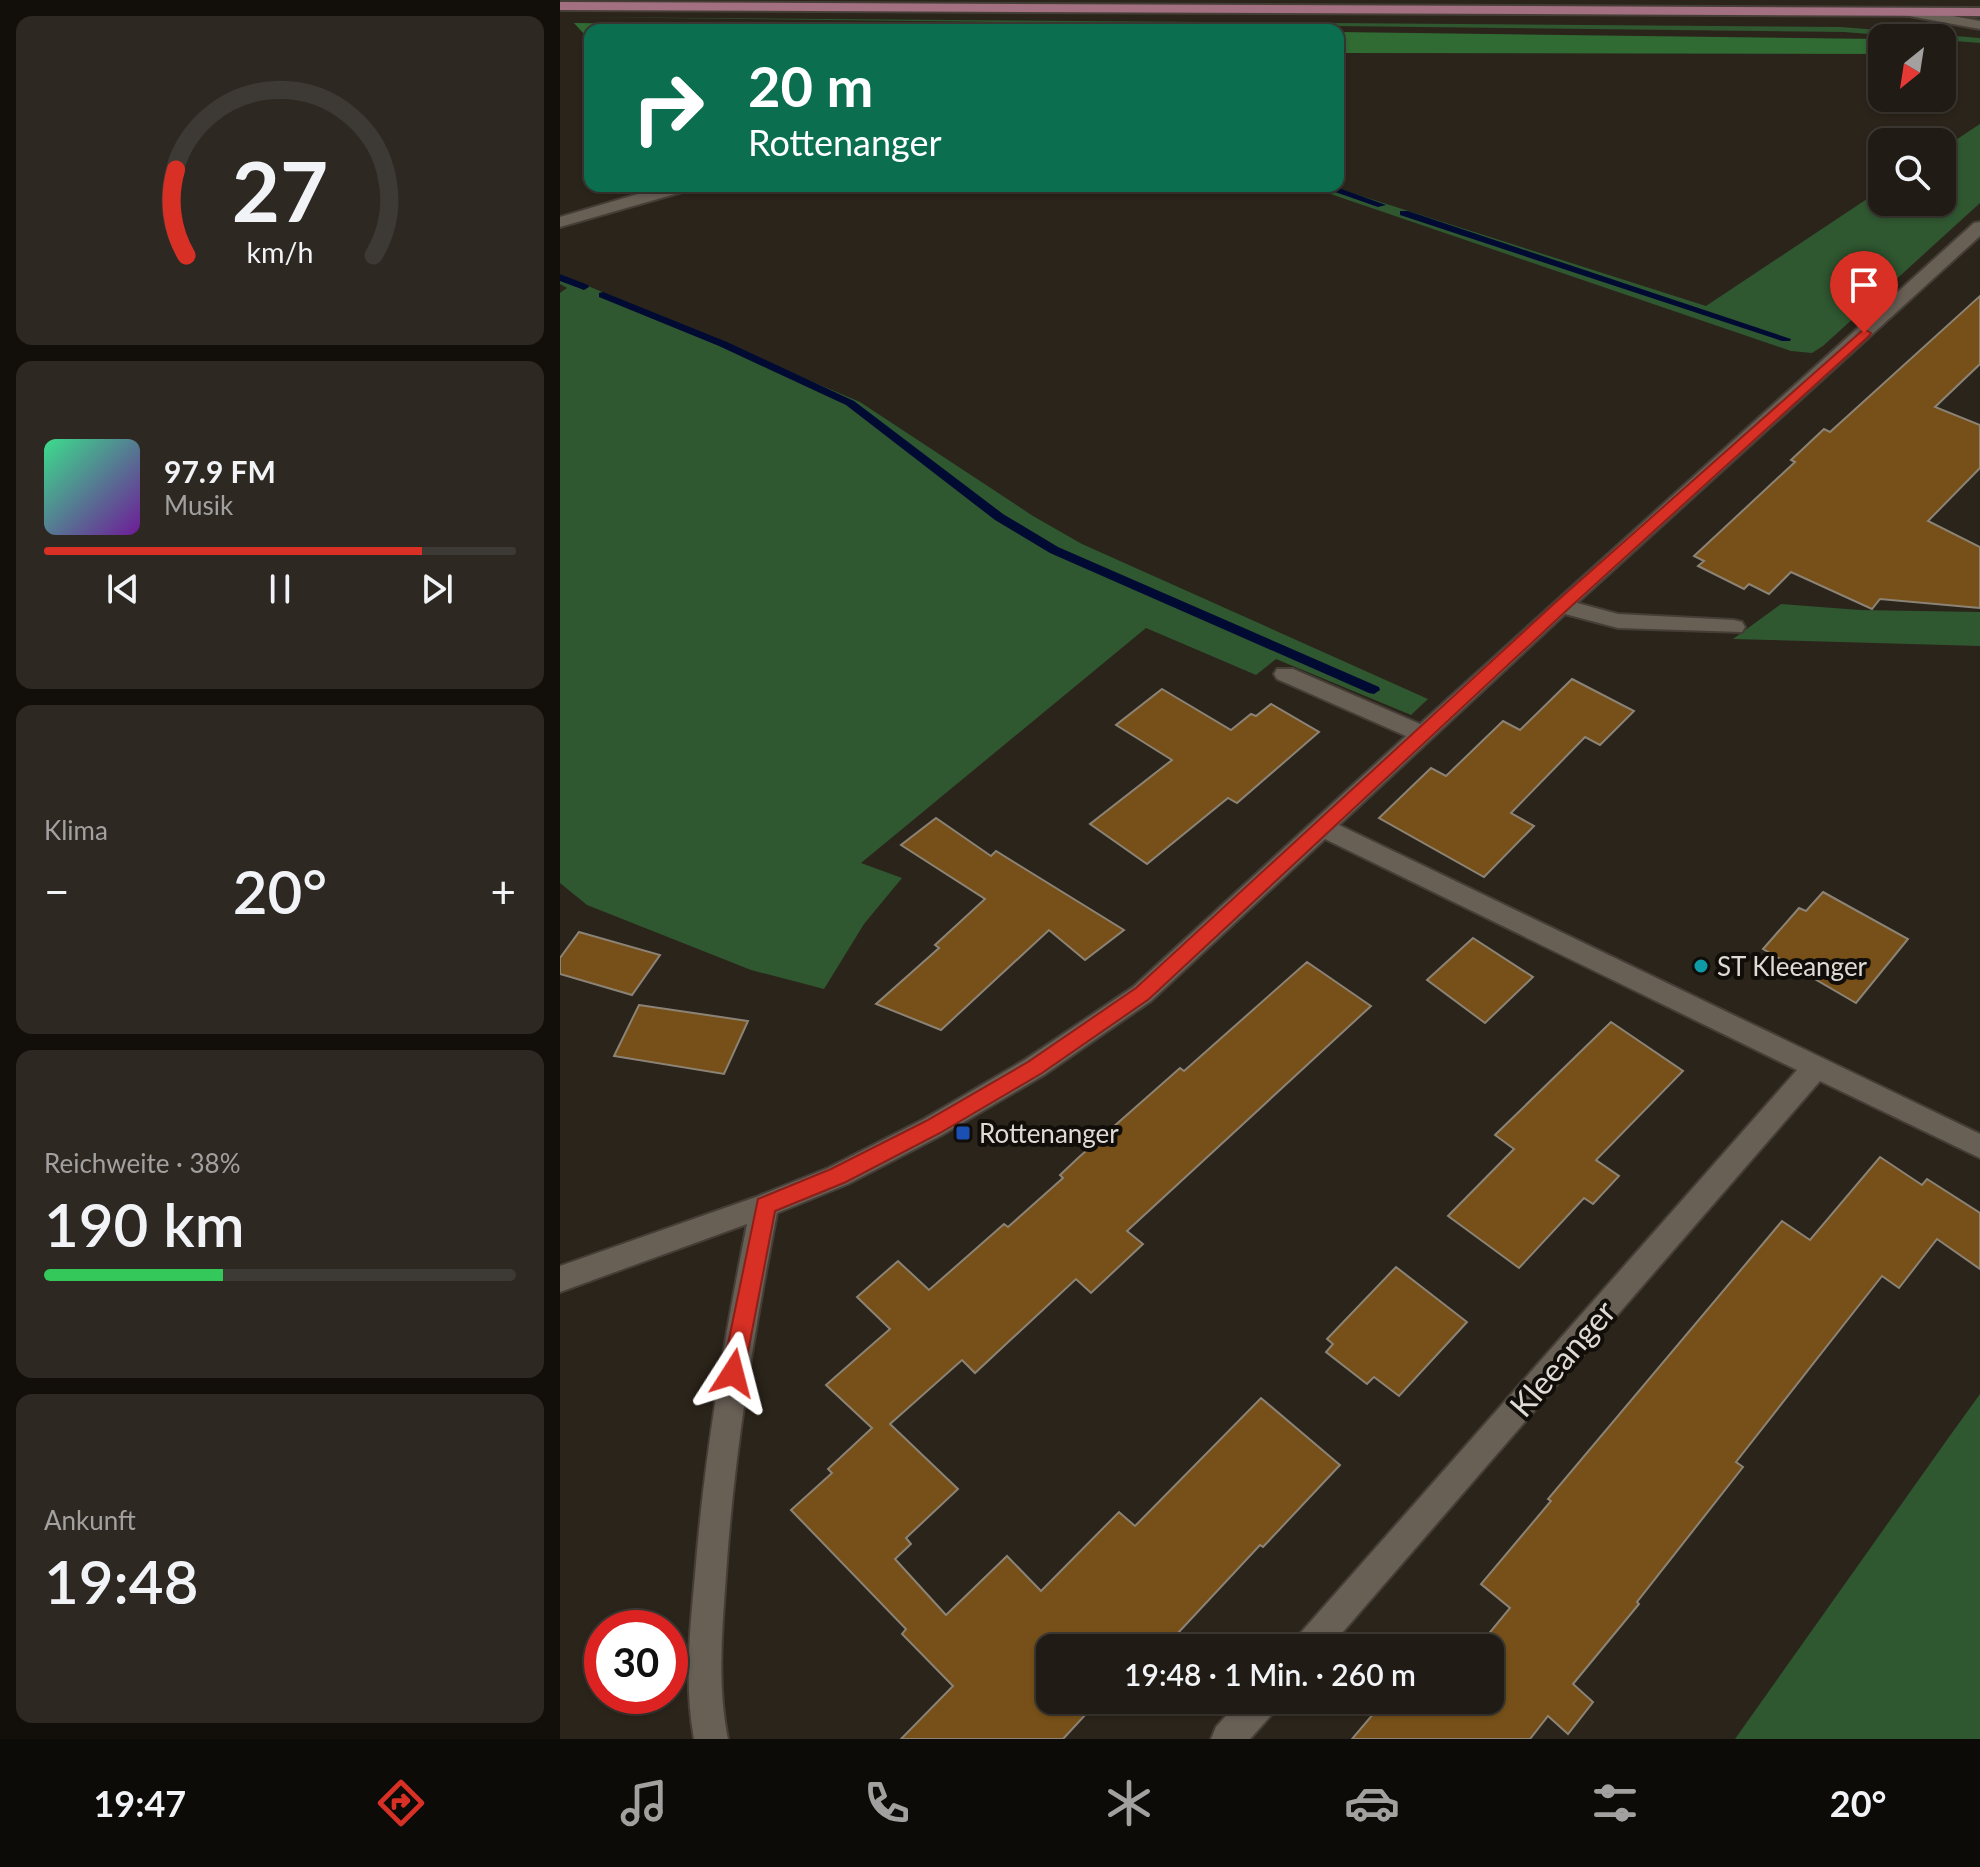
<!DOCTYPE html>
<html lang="de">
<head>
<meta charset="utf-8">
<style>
	:root { --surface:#201b14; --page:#2d2822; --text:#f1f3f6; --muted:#a2a1a0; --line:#3d3934; --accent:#d93025 }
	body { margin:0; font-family:Lato,sans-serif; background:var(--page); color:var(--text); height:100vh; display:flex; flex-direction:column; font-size:30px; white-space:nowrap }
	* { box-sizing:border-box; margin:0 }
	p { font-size:26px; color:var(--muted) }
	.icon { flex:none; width:44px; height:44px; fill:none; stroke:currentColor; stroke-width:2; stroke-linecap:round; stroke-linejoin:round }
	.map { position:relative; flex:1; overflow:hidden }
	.drawer { display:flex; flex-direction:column; gap:16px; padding:16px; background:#120f0b; width:560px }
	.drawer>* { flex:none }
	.top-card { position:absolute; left:24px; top:24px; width:760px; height:168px; border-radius:16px; box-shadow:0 2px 6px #0004,0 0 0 2px var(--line); background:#0b6e4f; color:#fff; overflow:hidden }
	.needle { width:52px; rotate:210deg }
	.controls { position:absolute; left:1308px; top:24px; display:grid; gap:16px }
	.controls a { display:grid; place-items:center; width:88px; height:88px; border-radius:16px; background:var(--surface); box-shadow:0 2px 6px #0004,0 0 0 2px var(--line); font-size:40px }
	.speed { position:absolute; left:24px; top:1610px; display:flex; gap:16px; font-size:40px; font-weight:700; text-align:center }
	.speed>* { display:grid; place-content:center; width:104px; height:104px; border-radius:50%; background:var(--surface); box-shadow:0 2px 6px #0004,0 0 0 2px var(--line); line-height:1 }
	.speed .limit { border:12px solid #d22; background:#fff; color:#111 }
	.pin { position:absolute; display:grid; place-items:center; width:68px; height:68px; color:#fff; margin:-82px -34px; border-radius:50% 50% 50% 0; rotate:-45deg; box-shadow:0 0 8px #0007 }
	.pin .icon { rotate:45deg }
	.me { position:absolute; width:88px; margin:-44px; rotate:9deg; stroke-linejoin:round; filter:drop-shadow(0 0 6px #0008) }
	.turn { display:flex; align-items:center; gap:28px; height:168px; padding:0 32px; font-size:36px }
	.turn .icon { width:104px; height:104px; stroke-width:2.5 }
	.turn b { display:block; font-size:56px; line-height:68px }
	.big { font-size:60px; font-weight:600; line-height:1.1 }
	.drawer .widget { flex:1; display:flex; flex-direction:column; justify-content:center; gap:12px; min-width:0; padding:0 28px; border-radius:16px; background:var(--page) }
	.drawer .dial { align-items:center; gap:0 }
	.dial svg { height:208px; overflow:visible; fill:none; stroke:var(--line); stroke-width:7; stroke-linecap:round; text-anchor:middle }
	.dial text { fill:var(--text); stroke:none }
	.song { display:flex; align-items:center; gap:24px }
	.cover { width:96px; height:96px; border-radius:12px; background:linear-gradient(135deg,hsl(150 70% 55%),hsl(280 70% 35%)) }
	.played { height:8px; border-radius:4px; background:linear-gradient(90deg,var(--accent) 80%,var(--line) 80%) }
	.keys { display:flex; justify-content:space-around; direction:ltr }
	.heat { display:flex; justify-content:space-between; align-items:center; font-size:44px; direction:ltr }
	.charge { height:12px; border-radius:6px; background:linear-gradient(90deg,#34c759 38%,var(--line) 0) }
	.trip { position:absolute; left:476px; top:1634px; width:468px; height:80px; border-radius:16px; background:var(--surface); box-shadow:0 2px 6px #0004,0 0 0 2px var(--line); font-weight:600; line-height:80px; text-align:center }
	.tab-bar { display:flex; height:128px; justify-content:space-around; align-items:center; background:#0d0b08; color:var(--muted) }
	.tab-bar .icon { width:56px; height:56px }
	.tab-bar .active { color:var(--accent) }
	.tab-bar b { font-size:36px; color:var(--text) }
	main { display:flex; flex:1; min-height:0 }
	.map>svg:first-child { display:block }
</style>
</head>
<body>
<main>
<section class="drawer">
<div class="widget dial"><svg viewBox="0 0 100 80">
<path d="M14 69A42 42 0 1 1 86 69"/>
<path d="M14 69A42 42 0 0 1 10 36" stroke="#d93025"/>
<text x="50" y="56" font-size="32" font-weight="700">27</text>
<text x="50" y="72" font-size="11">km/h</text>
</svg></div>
<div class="widget">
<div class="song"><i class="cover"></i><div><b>97.9 FM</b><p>Musik</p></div></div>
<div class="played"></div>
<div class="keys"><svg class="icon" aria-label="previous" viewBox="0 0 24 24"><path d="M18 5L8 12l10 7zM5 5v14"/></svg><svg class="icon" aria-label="pause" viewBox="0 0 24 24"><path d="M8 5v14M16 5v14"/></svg><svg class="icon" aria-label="next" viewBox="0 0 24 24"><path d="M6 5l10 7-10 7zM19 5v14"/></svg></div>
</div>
<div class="widget"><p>Klima</p>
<div class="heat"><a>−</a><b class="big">20°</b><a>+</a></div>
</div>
<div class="widget"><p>Reichweite · 38%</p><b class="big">190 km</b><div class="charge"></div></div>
<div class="widget"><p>Ankunft</p><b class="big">19:48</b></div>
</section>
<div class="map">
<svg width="1420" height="1739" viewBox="0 0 1420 1739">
	<rect width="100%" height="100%" fill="#2b241a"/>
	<g fill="#2f5730">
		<path d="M15,17L1281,27L1420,38V43L1284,32Z"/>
		<path d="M1420,124V203L1263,346L1252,353L1231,351L747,186H770L1146,306L1322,189V202H1382V149Z"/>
		<path d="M0,274L300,402L473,516L522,544L868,699L851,715L716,659L696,675L586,628L301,863L342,878L304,924L264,989L191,970L27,905L0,883V293L7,288L0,284Z"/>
		<path d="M1221,604L1300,610L1420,612V646L1173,639Z"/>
		<path d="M1420,1394V1739H1175L1389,1437Z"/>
	</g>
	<g fill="#2f6b33">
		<path d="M14,23L595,30H30V34H24Z"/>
		<path d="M778,32L1322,39V54L778,53Z"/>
	</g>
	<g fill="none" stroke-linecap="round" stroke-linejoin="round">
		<g fill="#000a33" fill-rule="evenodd">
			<path d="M758,186H773L826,205L818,207Z"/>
			<path d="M840,211H848L1231,339L1230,341H1222L840,215Z"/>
			<path d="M0,274L28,285L29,287L24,290L0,281Z"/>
			<path d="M43,292L167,342L294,401L443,514L498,547L819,687L820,690L814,694L809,693L490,553L435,520L286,405L159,346L39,297V293Z"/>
		</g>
	</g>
	<g fill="#765018" stroke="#8c8377" stroke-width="2">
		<path d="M1420,296V364L1375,407L1420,425V468L1368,521L1420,547V608L1320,599L1312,609L1231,572L1209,594L1189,584L1184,589L1138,566L1144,561L1134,556L1235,462L1231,460L1264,429L1270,432Z"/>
		<path d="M1012,679L1074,711L1040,745L1025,737L951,813L974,826L924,877L819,818L871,768L886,776L943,721L960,730Z"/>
		<path d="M602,689L671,730L691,714L696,716L711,704L759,732L677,803L668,798L587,864L530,824L612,760L556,725Z"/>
		<path d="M376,818L431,856L436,851L564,930L525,960L489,930L381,1030L316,1004L379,948L375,945L425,899L341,845Z"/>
		<path d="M1263,892L1348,939L1296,1003L1203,949L1239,908L1246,911Z"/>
		<path d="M19,932L100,955L72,995L0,974V958Z"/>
		<path d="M913,938L973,977L925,1023L867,980Z"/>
		<path d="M747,962L811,1006L567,1231L583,1244L531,1293L516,1279L415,1373L402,1360L330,1424L398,1489L346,1538L351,1544L335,1559L386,1615L447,1556L481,1591L559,1512L575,1526L701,1398L780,1465L703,1547L700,1545L604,1648H490V1700H539L503,1739H341L393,1686L342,1634L346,1629L231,1510L272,1473L268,1469L312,1428L266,1385L330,1329L297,1297L338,1261L369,1290L444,1224L448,1227L503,1178L500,1175L518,1158L620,1068L624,1071Z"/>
		<path d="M79,1005L154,1016L188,1021L164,1074L54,1056Z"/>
		<path d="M1051,1022L1123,1071L1036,1160L1059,1176L1033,1204L1024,1198L959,1268L888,1216L954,1149L935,1135Z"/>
		<path d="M1320,1157L1362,1185L1367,1179L1420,1213V1269L1377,1239L1339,1288L1322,1276L1176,1462L1183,1467L1077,1602L1079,1604L1013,1684L1033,1702L1008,1734L988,1716L970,1739H792L825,1700H930V1648H917L950,1608L921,1584L991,1501L988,1499L1222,1221L1250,1240Z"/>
		<path d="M836,1267L907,1322L839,1396L814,1377L807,1384L766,1352L773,1344L767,1339Z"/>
	</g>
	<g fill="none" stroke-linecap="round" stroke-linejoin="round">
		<defs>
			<g id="minor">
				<path d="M1349,8L1420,21V29L1344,15V9Z"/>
				<path d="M105,186H131L129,190L0,227V217Z"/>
				<path d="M1420,222V236L1017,603L1058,614L1174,620L1182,622L1185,627L1182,632L1058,628L1005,614L779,825L1420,1134V1158L1260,1081L769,1648H732L737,1637L1237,1070L765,839L591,1001L484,1075L382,1135L288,1184L217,1213C194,1333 174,1453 166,1575C162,1630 157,1685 168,1739H134C124,1684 130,1630 135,1575C144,1457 164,1340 187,1224L0,1292V1266L196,1197L268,1168L364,1119L466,1059L573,987L846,736L717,679L714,674L717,669H733L860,724L1414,223Z"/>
				<path d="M680,1700H718L714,1712L690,1739H651L656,1727Z"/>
			</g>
			<path id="major" d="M0,2L1420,8V16L0,10Z"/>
		</defs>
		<use href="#minor" stroke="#453e37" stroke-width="4"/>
		<use href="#major" stroke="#453e37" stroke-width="4"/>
		<use href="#minor" fill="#685f55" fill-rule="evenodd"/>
		<use href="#major" fill="#a27080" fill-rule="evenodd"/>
	</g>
	<path fill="#d93025" stroke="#8d1f18" stroke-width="2" d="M1304,329L1311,333L1309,336L1007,610L589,999L482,1073L380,1133L286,1182L215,1211L184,1373L181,1380L173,1383L165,1380L162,1373L198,1199L271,1169L366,1121L468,1062L576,988L996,602Z"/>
	<circle fill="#0f9aa8" stroke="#110e0a" stroke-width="3" cx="1141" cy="966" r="8"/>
	<rect fill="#1a4fb4" stroke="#110e0a" stroke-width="3" x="395" y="1125" width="16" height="16" rx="4"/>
	<g text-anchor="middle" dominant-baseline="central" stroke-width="8" stroke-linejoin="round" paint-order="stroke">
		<g font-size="26" fill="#dfdad4" stroke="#110e0a" text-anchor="start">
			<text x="1157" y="966">ST Kleeanger</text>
			<text x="419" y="1133">Rottenanger</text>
		</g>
		<g font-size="32" fill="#dfdad4" stroke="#110e0a">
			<text transform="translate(1002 1358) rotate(-49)">Kleeanger</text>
		</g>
	</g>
</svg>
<div class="controls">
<a><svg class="needle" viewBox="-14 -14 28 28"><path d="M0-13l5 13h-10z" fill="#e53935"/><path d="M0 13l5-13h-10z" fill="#a2a1a0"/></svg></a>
<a><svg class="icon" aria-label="search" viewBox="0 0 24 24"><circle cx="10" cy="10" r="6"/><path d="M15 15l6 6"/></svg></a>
</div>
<div class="speed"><div class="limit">30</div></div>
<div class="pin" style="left:1304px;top:333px;background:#d93025"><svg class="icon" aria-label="arrive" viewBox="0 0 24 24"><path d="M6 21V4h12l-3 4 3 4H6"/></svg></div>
<svg class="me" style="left:173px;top:1373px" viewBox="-20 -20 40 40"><path d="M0-17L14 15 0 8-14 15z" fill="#d93025" stroke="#fff" stroke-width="4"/></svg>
<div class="trip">19:48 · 1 Min. · 260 m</div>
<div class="top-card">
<div class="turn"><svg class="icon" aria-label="right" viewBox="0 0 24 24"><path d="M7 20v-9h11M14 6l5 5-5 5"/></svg><div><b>20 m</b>Rottenanger</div></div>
</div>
</div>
</main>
<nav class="tab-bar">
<b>19:47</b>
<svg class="icon active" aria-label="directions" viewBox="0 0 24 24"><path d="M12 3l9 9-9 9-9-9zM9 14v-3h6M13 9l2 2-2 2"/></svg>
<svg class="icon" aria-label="music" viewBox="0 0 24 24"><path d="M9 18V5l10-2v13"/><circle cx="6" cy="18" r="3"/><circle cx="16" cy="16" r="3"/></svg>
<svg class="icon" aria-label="phone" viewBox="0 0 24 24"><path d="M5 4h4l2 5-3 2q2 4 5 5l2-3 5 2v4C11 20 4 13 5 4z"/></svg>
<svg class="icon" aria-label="climate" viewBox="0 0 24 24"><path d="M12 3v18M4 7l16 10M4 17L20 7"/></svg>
<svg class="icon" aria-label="car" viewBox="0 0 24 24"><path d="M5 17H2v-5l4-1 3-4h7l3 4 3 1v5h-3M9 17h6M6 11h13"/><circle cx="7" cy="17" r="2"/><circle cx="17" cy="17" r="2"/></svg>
<svg class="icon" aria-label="filters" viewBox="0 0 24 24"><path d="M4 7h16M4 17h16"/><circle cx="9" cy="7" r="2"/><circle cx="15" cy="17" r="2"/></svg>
<b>20°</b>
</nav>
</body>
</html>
